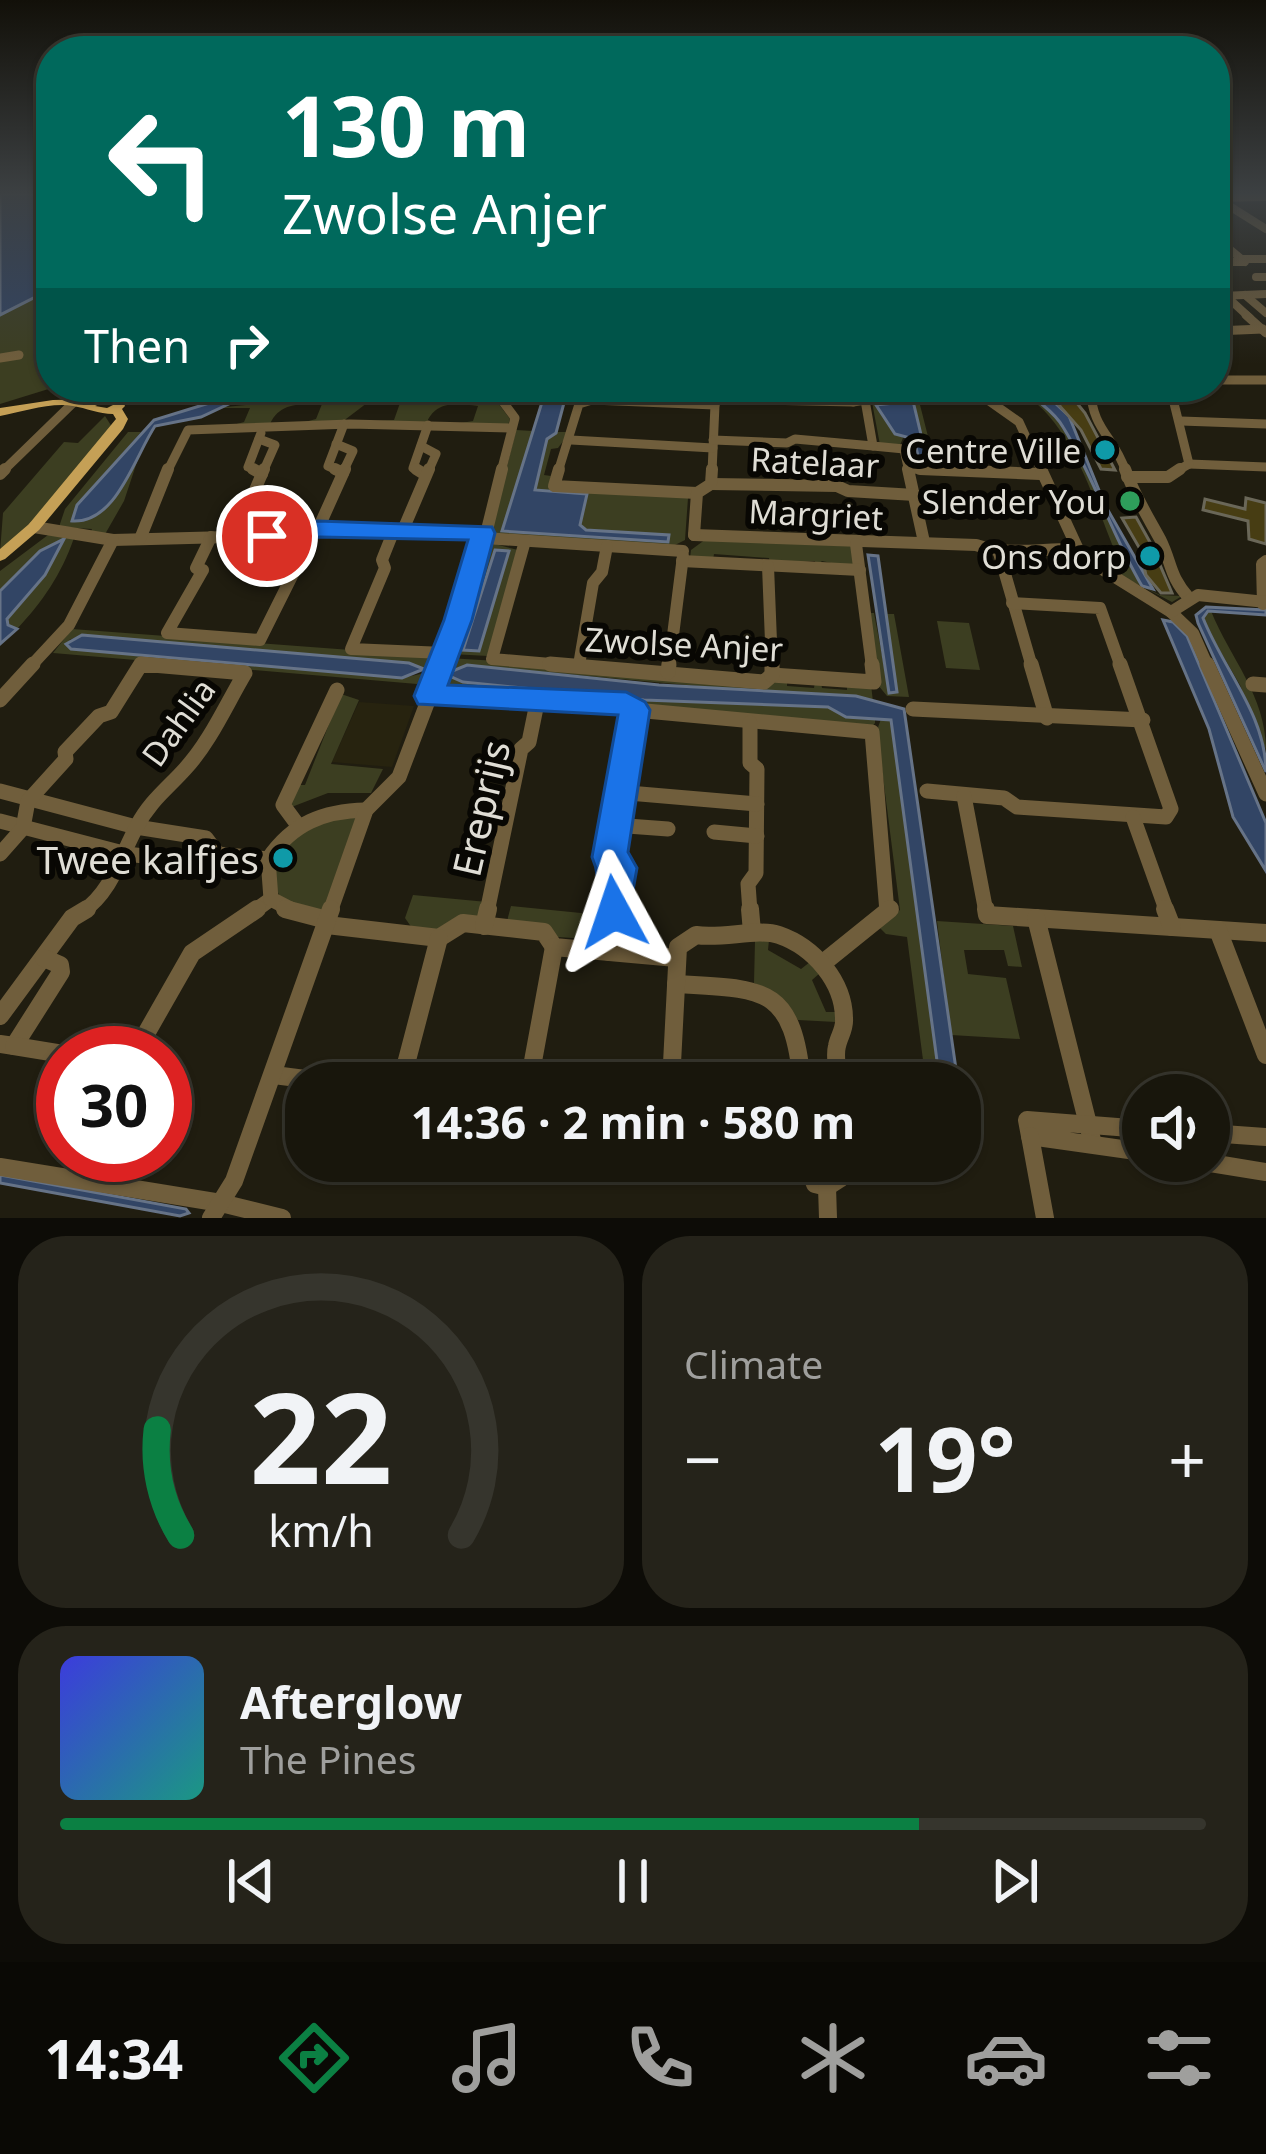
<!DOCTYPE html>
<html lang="en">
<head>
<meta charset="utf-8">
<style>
	:root { --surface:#18160c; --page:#25231a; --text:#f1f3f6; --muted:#9f9f9d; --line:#36352d; --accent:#0b8043 }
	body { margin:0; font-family:"Noto Sans",sans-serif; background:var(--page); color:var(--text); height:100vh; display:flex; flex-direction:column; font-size:45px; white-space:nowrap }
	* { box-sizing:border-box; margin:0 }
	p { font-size:39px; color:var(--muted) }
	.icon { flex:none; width:66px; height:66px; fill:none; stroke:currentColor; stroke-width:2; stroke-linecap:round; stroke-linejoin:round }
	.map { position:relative; height:1218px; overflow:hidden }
	.details { display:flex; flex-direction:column; gap:18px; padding:18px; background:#0d0c07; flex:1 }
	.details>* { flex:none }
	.top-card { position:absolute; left:36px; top:36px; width:1194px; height:366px; border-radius:48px; box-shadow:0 3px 9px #0004,0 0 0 3px var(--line); background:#00695c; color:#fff; overflow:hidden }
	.tools { position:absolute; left:1122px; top:1074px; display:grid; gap:24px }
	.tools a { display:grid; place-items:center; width:108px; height:108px; border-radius:50%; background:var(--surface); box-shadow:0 3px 9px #0004,0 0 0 3px var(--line); font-size:60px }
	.speed { position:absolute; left:36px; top:1026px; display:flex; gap:24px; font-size:60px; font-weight:700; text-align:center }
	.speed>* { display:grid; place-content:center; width:156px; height:156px; border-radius:50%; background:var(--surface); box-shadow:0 3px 9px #0004,0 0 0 3px var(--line); line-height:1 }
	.speed .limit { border:18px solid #d22; background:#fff; color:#111 }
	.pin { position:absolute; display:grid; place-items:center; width:102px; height:102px; color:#fff; margin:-51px; border:6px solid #fff; border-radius:50%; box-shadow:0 3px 12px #0007 }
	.me { position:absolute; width:132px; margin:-66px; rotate:355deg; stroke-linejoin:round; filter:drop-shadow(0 0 9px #0008) }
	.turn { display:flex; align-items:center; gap:42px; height:252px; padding:0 48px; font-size:54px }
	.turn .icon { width:156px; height:156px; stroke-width:2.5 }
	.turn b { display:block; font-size:84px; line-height:102px }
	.then { display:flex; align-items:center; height:114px; padding:0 48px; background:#0003; gap:24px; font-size:45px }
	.big { font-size:90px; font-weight:700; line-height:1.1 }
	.details .widget { flex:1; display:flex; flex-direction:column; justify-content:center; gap:18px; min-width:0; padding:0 42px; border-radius:48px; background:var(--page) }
	.details .dial { align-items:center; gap:0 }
	.dial svg { height:312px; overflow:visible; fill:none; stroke:var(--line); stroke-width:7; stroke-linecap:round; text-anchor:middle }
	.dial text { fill:var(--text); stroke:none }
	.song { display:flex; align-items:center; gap:36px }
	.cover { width:144px; height:144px; border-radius:18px; background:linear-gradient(135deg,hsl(240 70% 55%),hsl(170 70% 35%)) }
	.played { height:12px; border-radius:6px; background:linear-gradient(90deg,var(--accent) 75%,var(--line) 75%) }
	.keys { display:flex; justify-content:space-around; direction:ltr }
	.heat { display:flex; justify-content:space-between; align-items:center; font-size:66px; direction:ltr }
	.details .tiles { flex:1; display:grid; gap:18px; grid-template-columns:1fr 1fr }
	.widget:last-child { grid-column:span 2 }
	.trip { position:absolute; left:285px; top:1062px; width:696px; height:120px; border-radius:48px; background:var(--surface); box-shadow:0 3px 9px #0004,0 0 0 3px var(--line); font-weight:700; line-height:120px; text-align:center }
	.tab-bar { display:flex; height:192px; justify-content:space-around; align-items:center; background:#0a0905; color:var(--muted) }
	.tab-bar .icon { width:84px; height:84px }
	.tab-bar .active { color:var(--accent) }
	.tab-bar b { font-size:54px; color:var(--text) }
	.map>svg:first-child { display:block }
</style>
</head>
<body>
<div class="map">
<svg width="1266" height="1218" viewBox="0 0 1266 1218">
	<rect width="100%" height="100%" fill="#201d10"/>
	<path fill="#27230f" d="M359,702L414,706L392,767L332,762Z"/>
	<g fill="#3c3e21">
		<path d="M0,194H51V387H55L0,404Z"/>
		<path d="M461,387H486L510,419L508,425L461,423L473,421L478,406C457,404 437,400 427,422H356L394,420L400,403H367L342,422L301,423L316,419L322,404C300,404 280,402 270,424L233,425L244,422L250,408H215L386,391L475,394L478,388Z"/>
		<path d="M1026,396L1053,411L1065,429L1142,586L1160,595L1182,596L1172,602L1102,566H1121C1098,514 1075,426 1026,396Z"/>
		<path d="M904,397H918L936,468L914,465L907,446L916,445L920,463L913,401L876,406L903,438L900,445H880L872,402Z"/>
		<path d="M105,416L112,427L60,494L0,552L3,513L64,442L78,443Z"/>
		<path d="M516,430L533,431L502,530L669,536L586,530L535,490L547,439L556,432H570L558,448L551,449L544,475L551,476L549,487L688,498L685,540L673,546L490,535Z"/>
		<path d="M128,432H141L77,505L72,520C109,519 125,481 141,450L124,501L104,536L90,534L92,529L59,527L65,509Z"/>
		<path d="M48,535L74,538C61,575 43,601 17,629L7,625V619L45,575L62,545L0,591V571Z"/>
		<path d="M706,539L851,546L854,568L822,561L816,566L815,561L770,564L769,558L714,554L713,560L690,558L691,550Z"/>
		<path d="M495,544L518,550L488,656L451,654L485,548Z"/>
		<path d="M1211,611C1230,658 1266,696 1266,750L1240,685L1204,623L1205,614Z"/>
		<path d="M868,613H874L889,692L897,691L885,614H894L909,697L887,696L878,685Z"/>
		<path d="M937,621L969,623L980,670L946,668Z"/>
		<path d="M72,629L431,656L424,669L409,663L82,635L69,640L402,678L425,673L417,684L53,653Z"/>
		<path d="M448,658L787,679V686L814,688L815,681L821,682L822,688L847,690V684H871L873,702L467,665L446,671Z"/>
		<path d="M443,674L644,700L828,707L846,717L875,719V723L871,728L509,691L467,689L465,695L442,691L438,686Z"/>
		<path d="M341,694L359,700L331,764L383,769L371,793H328L289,808L297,785H305Z"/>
		<path d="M881,719L892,720L940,1083H926L907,937L886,934L879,927L900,910L877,730Z"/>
		<path d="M360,816L325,911L306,912L280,897C267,869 282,838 310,823C322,816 346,818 360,816Z"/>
		<path d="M413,895L487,902L485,915L442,931L412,928L405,918Z"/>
		<path d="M511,906L591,914L587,939L558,937L507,921Z"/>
		<path d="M937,921L1013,926L1022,967L1008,966L1004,950H964L968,974L1006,978L1020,1039L951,1035Z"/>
		<path d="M769,940L768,950L801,969L810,962L820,973L812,980L826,1012H837L836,1022L798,1020L777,994L754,983L755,941Z"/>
	</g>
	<g fill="#324565" stroke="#667387" stroke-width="3">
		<path d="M0,194H51V289L0,315Z"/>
		<path d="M303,387L479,389L476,394L392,390L314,401L231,403L201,417L155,426C134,458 116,524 72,521L77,505L154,420L219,400Z"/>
		<path d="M514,387H582L579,395L565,399L556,433L547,439L535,490L587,494L580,525L586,530L669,535L668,542L502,531L543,399L513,393Z"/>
		<path d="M1025,387L1069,393L1043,392L1069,416L1105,505L1153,589L1142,586C1112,535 1094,477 1063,427C1053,409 1036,403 1025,387Z"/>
		<path d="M913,401L928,464H920L914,439L895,434L876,405Z"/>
		<path d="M64,539L45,575L7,619L8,625L17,629L0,644V591L40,551Z"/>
		<path d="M495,550L509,551L479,651L463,650Z"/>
		<path d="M868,555L878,556L897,692L889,693Z"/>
		<path d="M1206,607L1266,610V615L1208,611L1203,618C1223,669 1266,715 1266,772L1198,623L1196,615Z"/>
		<path d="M1163,620L1173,622L1187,636L1266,823V871L1233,817L1209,729Z"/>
		<path d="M82,635L409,663L424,669L402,678L71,649L66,644Z"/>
		<path d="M467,665L659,685L856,696L904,709L958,1083H940L891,720L846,717L828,707L644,700L463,682L445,674Z"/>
		<path d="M0,1175L186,1209L189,1213L180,1216L0,1183Z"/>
	</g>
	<g fill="#473d13" stroke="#6a6758" stroke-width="3">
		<path d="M1076,402L1085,413L1115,470L1101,469L1081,430L1058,404Z"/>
		<path d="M1246,498L1266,503V544L1249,539L1248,521L1203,510L1205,499L1245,509Z"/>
		<path d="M1136,517L1151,544L1172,593H1161L1146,575L1140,549L1122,518Z"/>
	</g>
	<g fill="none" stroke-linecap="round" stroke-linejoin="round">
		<g stroke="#705e3c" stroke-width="8">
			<path d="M1215,197L1266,229"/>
			<path d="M1218,198L1266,197"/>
			<path d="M1215,237L1245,262"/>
			<path d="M1242,259H1266"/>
			<path d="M1215,262H1244"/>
			<path d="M1256,277H1266"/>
			<path d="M1215,286L1250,318"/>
			<path d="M1245,295L1266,313"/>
			<path d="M1222,296L1266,294"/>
		</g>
		<g stroke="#705e3c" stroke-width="9">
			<path d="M1246,315L1266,333"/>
			<path d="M1215,331L1263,329"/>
			<path d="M0,358L19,355"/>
			<path d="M1215,380H1266"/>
			<path d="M492,387L515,418L501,472"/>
			<path d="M708,387L715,405L712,472"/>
			<path d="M839,387L853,402L903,394L985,398"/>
			<path d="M980,387L985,398L1019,422L1042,472"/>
			<path d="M1090,387C1093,433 1113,433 1126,472"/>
			<path d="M1170,387L1189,464"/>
			<path d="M713,399L853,402"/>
			<path d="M592,400L715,405"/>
			<path d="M865,400L873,446L904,449L909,472"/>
			<path d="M1181,421L1266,424"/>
			<path d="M259,439L275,445L263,472"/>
			<path d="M571,440L713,448"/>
			<path d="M713,440L787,443L795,439L873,446"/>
			<path d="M336,444L353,451L343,472"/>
			<path d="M421,446L436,454L428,472"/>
			<path d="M1189,464L1266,467"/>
			<path d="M909,469L999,472"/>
			<path d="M2,472L73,403"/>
			<path d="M167,472L188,430L350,424L512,428"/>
			<path d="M259,472L248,467L261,433"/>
			<path d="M342,472L328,466L344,424"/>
			<path d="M421,472L413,468L428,425"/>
			<path d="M558,472L579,404L592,400L595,387"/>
			<path d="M1175,472L1189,464"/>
		</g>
		<g stroke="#705e3c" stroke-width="12">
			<path d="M253,469L262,474"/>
			<path d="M335,469L343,473"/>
			<path d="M416,469L424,474"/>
			<path d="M559,469L554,486L697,493"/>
			<path d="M908,469L924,542"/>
			<path d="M920,469L1040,474"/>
			<path d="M1041,469L1081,556L1171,612L1193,633L1208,667"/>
			<path d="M1125,469C1134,495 1147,515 1160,539C1172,563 1169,576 1189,598"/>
			<path d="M0,474L5,469"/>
			<path d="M1127,477H1168L1180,469"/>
			<path d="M711,484L837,486L848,491L915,495"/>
			<path d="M34,527L113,540L300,535L318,529L483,533"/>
			<path d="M318,529L345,469"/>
			<path d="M394,530L382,560L385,568L351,649L444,653"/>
			<path d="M403,530L429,469"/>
			<path d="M694,535L976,545C1007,556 1043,548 1076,549"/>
			<path d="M694,535L697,493L711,484L712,469"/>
			<path d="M211,537L196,568L203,570L167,633L260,640L295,570L290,562L300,535"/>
			<path d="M235,537L264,469"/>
			<path d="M485,538L683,551"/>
			<path d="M140,539L168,469"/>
			<path d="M525,541L492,659L585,667"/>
			<path d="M856,544L872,667"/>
			<path d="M999,553L1032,667"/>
			<path d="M682,561L860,570"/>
			<path d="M768,566L772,667"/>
			<path d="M1012,603L1100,608L1121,667"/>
			<path d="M1263,604L1262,564L1266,561"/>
			<path d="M1171,612L1198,595L1266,602"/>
			<path d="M579,665L593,583L602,572L607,546"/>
			<path d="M30,667L69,625L113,540"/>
			<path d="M139,667H174"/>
			<path d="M441,667L485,538L502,469"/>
			<path d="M669,667L683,556"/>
		</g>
		<g stroke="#705e3c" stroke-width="15">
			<path d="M550,664L764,682L772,675L874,682L872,664"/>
			<path d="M772,664V675"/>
			<path d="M1031,664L1047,718"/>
			<path d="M1207,664L1266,794"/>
			<path d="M668,672L669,664"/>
			<path d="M1253,684L1266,685"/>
			<path d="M429,696L626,704L635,710L872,732L887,912"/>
			<path d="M0,700L33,664"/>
			<path d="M913,709L1143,720"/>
			<path d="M750,723V763L757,769L756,873L748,884L750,912"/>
			<path d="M0,791L136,827L206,838L218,854"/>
			<path d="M927,791L1004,798L1017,807L1166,817L1171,809L1120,664"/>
			<path d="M617,792L757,804"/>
			<path d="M964,796L986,912"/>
			<path d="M1133,817L1167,912"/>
			<path d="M0,821L127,854L194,862L218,854L268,859"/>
			<path d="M297,824L283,805L337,690"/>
			<path d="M614,825L668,829"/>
			<path d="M714,832L757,836"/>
			<path d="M0,854L23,828L28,801L66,759L65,752L99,716L111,712L141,664L245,673C226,705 210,742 185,769C168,788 150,801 137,826C121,855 112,892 82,912"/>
			<path d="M253,912L271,899"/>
			<path d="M296,912L271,899L268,859C293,823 323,811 366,810"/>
			<path d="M330,912L366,810L399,777L442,664"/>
			<path d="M487,912L521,749L529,742L537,703"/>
			<path d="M614,912L619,868L609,857L622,760L630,750L635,710"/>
		</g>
		<g stroke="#705e3c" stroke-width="18">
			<path d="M285,909L327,920"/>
			<path d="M750,909L752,932"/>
			<path d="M986,909L987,915L1266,933"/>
			<path d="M1165,909L1172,927"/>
			<path d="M1036,918L1093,1144"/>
			<path d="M327,925L439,938L463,923L544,932L554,947L676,958"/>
			<path d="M484,926L488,909"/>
			<path d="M1218,930L1266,1055"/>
			<path d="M609,952L614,909"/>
			<path d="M823,963L890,909"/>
			<path d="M676,984C764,989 793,985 802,1083"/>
			<path d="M0,1016L72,918L87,909"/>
			<path d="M0,1044L14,1046L61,972L60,965L44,958"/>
			<path d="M14,1046L63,1054"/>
			<path d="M135,1053L192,953L257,909"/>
			<path d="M274,1075L336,1083"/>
			<path d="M401,1083L439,938"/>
			<path d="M529,1083L554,947"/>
			<path d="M671,1083L678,947L696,935C723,939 758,928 779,935C814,947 844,982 844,1019C845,1029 839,1036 837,1046C834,1057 838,1072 839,1083"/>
			<path d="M1143,1129L1027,1120L1030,1136L1143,1152"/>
			<path d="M1209,1133L1266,1137"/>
			<path d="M1030,1136L1045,1218"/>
			<path d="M806,1161L815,1184L827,1187"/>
			<path d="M1198,1161L1266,1172"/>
			<path d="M0,1167L221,1203L282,1218"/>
			<path d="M827,1187L841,1178L846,1161"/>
			<path d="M827,1187L828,1218"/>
			<path d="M211,1218L234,1181L331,909"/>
		</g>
		<path fill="#c5a056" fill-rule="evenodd" d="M134,387L145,389L123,401L125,406L122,409L128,419L123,429L39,530L5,559L0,561V549L29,524L116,419L113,414C99,414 86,408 73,406C51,402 22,412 0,416V408L53,400L98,399L104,402L95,406L107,408L113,405V398Z"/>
	</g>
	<linearGradient id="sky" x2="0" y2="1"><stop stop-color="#121009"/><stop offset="0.53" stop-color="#3c4042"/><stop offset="1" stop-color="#3c4042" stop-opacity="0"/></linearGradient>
	<rect width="1266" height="364" fill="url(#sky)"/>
	<path fill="#1a73e8" stroke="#114b97" stroke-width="3" d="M318,521L492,527L495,533L472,620L448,685L626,692L645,702L650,710L628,852L637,868L627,924L614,929L601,924C590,900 605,886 592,857L618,715L418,704L414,696L444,620L468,540L320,537L267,544L255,536L267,528Z"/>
	<g fill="#0f9aa8" stroke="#080703" stroke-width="4.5">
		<circle cx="1105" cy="450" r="12"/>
		<circle cx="1150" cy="556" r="12"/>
		<circle cx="283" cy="858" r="12"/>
	</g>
	<circle fill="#2e9e5b" stroke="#080703" stroke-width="4.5" cx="1130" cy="501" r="12"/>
	<g text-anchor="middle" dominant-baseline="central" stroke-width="12" stroke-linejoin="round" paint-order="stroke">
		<g font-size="33" fill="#dfddd5" stroke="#080703" text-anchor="end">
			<text x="1081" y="450">Centre Ville</text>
			<text x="1106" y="501">Slender You</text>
			<text x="1126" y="556">Ons dorp</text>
		</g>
		<g font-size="33" fill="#dfddd5" stroke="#080703">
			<text transform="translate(815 462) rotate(3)">Ratelaar</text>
			<text transform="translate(816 514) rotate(3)">Margriet</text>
			<text transform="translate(684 644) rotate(3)">Zwolse Anjer</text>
			<text transform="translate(178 722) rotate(-54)">Dahlia</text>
		</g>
		<g font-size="39" fill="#dfddd5" stroke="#080703">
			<text transform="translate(480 808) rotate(-77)">Ereprijs</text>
		</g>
		<g font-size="39" fill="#dfddd5" stroke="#080703" text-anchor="end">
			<text x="259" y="858">Twee kalfjes</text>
		</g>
	</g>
</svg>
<div class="tools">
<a><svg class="icon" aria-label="sound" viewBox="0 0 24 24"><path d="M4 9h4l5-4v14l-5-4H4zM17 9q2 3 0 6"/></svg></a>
</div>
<div class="speed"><div class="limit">30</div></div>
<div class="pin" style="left:267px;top:536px;background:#d93025"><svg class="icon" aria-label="arrive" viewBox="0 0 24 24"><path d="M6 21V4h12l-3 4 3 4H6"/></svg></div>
<svg class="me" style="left:614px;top:912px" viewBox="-20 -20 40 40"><path d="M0-17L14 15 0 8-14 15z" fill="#1a73e8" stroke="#fff" stroke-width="4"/></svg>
<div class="trip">14:36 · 2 min · 580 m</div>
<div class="top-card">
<div class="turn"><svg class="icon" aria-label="left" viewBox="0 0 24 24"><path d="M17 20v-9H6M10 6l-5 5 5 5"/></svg><div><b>130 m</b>Zwolse Anjer</div></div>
<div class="then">Then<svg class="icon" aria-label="right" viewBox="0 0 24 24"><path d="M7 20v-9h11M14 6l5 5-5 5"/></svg></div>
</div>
</div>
<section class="details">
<div class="tiles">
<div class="widget dial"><svg viewBox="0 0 100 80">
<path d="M14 69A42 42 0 1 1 86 69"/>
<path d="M14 69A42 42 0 0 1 8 42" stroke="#0b8043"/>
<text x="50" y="56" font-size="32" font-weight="700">22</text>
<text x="50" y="72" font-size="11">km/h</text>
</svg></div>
<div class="widget"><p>Climate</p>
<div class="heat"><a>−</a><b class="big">19°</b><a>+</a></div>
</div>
<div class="widget">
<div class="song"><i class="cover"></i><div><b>Afterglow</b><p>The Pines</p></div></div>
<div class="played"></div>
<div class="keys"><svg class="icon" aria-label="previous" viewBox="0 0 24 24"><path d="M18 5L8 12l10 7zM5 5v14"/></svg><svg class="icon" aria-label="pause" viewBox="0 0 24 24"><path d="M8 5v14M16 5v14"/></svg><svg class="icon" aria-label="next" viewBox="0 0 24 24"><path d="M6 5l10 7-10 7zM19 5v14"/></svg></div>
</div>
</div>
</section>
<nav class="tab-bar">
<b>14:34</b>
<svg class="icon active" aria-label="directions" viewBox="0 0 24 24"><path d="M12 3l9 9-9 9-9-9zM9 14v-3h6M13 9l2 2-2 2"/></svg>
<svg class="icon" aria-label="music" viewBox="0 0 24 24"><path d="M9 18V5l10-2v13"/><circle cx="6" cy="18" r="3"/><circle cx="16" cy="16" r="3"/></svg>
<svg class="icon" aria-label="phone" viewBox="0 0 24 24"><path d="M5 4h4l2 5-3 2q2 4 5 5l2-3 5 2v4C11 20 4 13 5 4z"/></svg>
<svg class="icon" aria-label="climate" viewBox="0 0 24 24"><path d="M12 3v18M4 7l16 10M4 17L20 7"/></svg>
<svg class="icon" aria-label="car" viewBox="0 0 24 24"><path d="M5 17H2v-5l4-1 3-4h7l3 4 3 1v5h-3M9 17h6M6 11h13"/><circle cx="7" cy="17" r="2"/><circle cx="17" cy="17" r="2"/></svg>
<svg class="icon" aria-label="filters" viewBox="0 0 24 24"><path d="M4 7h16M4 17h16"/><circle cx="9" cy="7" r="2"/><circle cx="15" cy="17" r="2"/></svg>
</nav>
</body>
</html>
